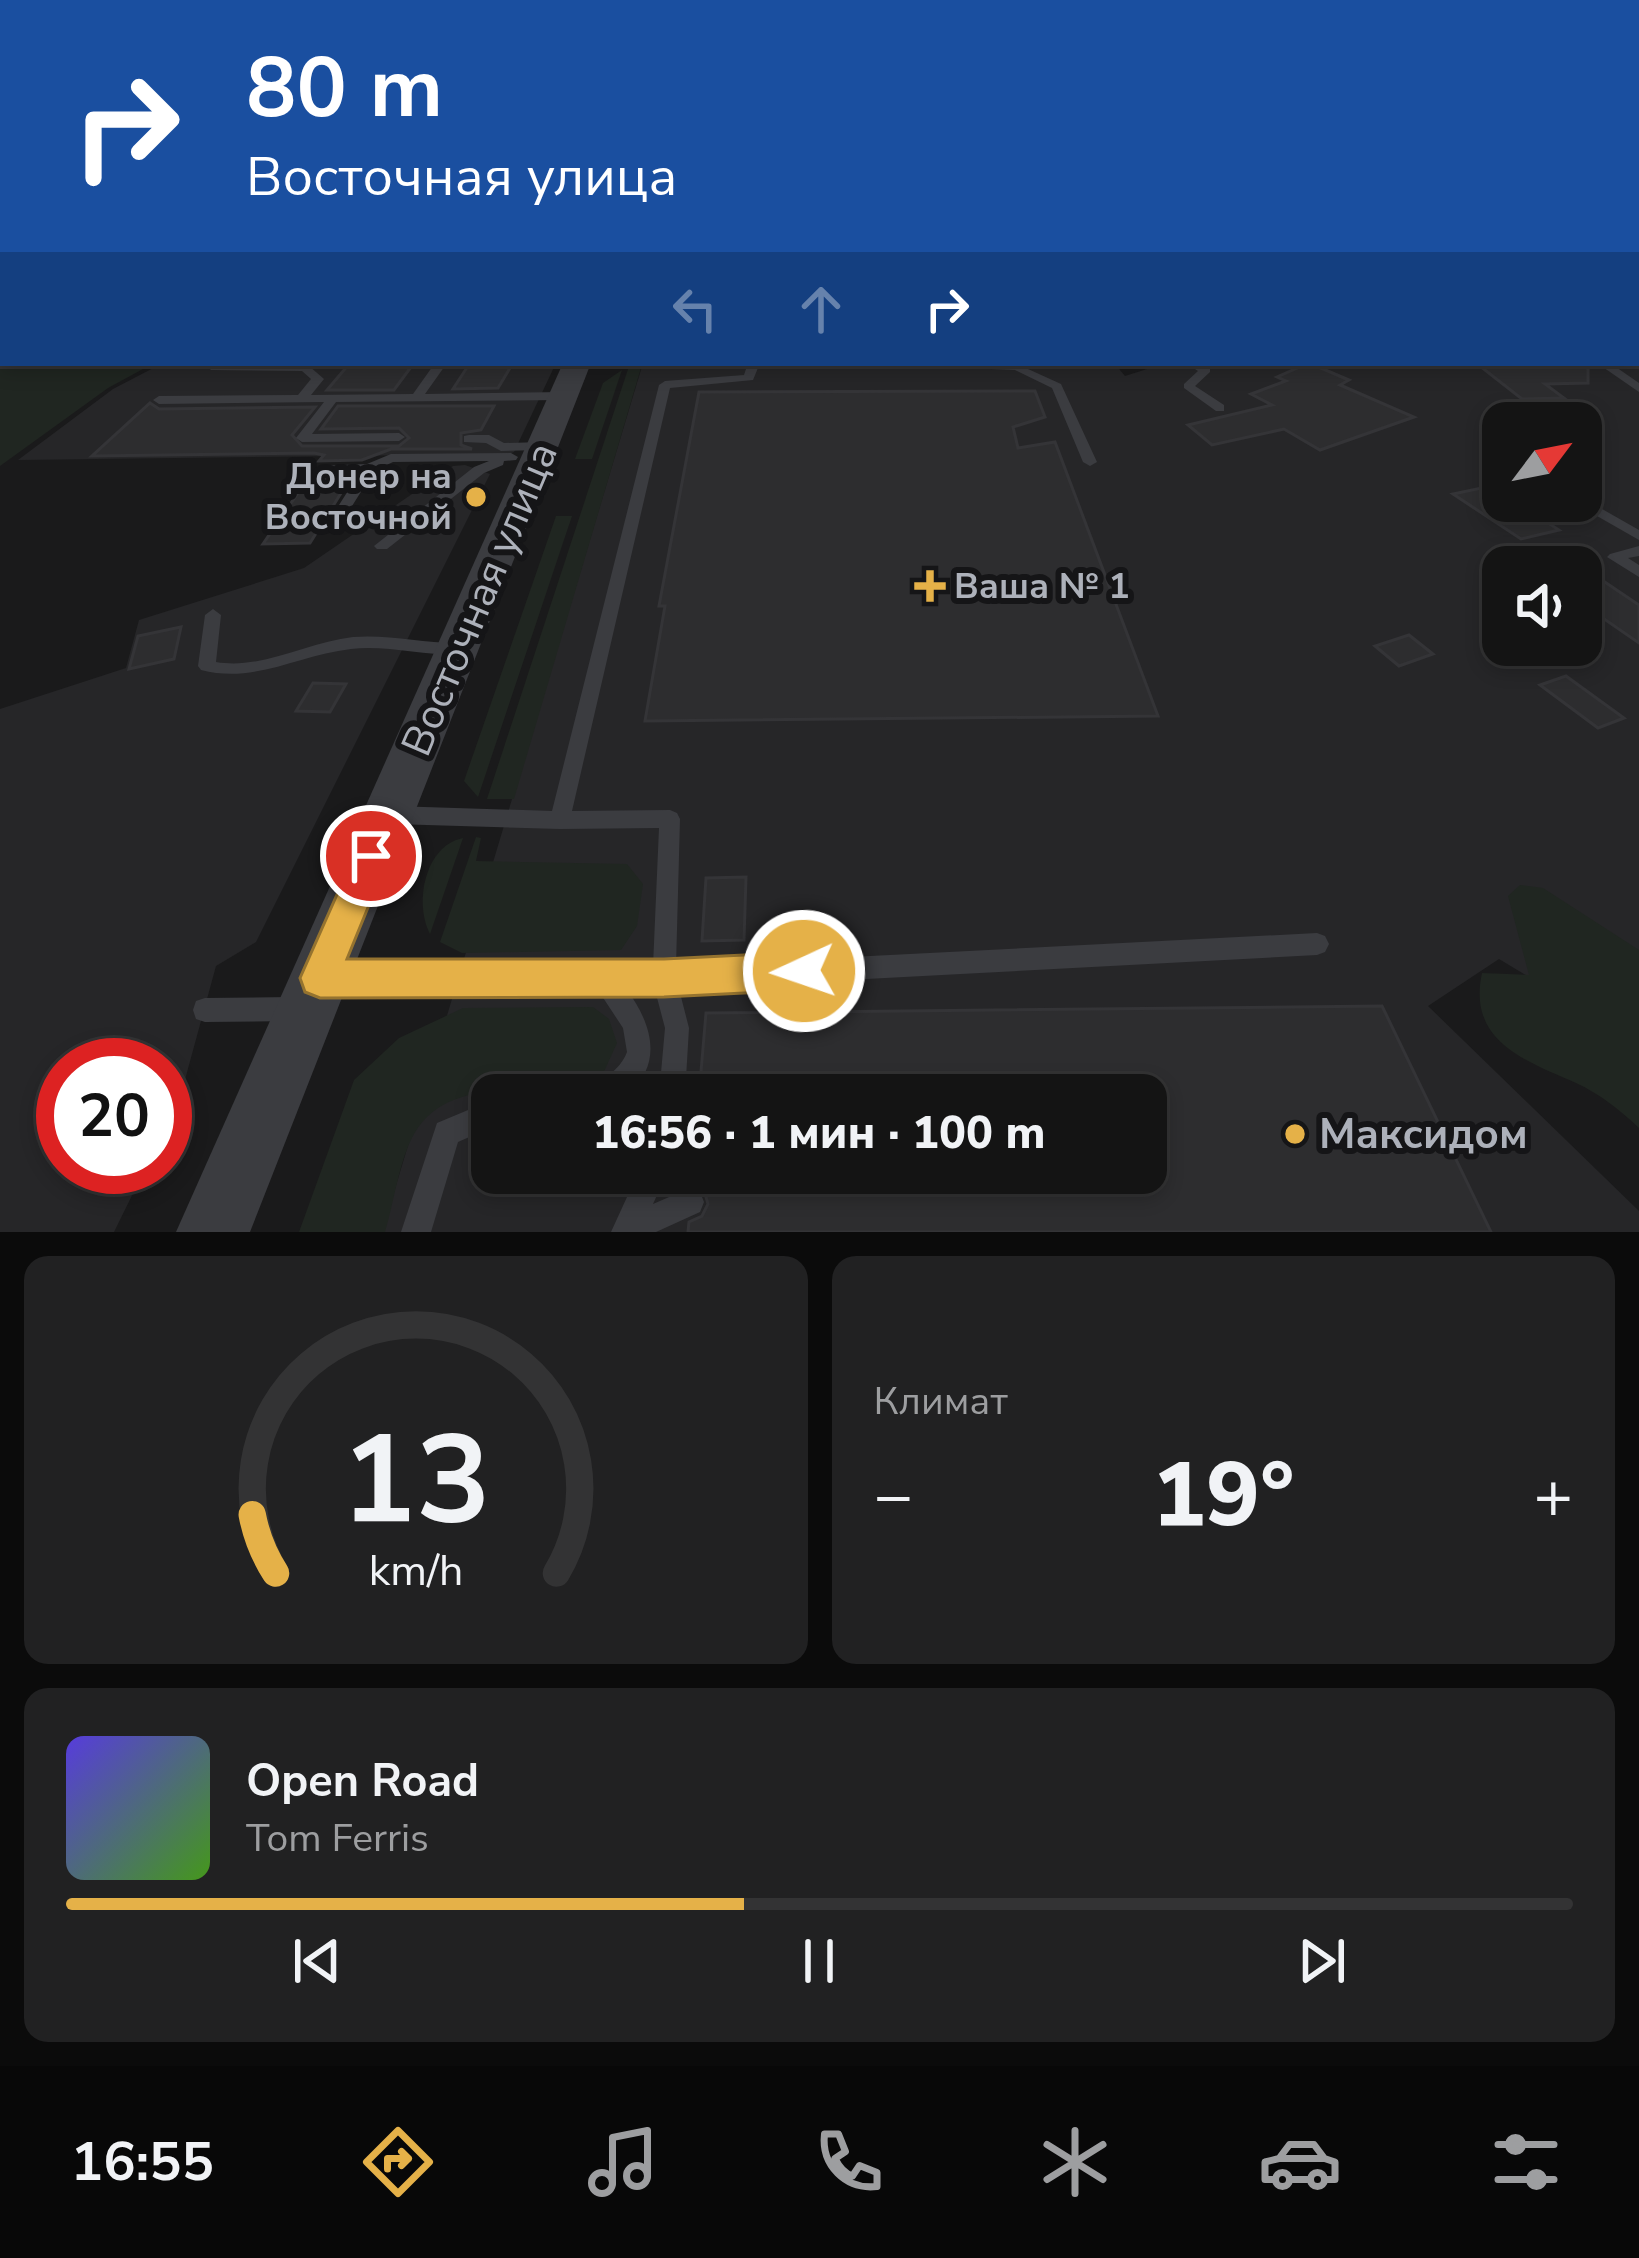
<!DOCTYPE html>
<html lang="ru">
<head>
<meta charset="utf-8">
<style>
	:root { --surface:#141414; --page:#212122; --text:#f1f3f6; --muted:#9d9ea0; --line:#333334; --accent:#e5b148 }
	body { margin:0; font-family:"Nunito Sans",sans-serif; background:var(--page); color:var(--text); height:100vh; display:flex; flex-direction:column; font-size:45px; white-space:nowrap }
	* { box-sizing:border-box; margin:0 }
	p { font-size:39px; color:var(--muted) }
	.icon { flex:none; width:66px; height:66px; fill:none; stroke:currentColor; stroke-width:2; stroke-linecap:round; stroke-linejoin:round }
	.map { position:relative; height:1232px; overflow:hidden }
	.details { display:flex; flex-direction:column; gap:24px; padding:24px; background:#0b0b0b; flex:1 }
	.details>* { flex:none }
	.hud { position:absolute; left:0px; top:0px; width:1641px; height:366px; box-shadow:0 6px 18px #0003,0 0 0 3px var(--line); background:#1a4fa0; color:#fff; overflow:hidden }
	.needle { width:78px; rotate:58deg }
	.fabs { position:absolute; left:1482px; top:402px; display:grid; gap:24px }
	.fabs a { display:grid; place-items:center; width:120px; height:120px; border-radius:24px; background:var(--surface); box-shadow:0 6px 18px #0003,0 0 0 3px var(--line); font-size:60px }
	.speed { position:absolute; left:36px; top:1038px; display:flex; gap:24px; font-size:60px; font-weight:700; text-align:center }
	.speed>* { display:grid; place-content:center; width:156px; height:156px; border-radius:50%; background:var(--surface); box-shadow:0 6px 18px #0003,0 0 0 3px var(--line); line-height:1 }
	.speed .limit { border:18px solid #d22; background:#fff; color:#111 }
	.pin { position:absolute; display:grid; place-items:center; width:102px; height:102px; color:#fff; margin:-51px; border:6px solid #fff; border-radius:50%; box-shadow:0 3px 12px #0007 }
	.me { position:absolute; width:132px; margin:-66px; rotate:267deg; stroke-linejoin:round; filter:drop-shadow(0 0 9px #0008) }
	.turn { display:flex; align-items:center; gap:42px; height:252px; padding:0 48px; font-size:54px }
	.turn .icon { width:156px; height:156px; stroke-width:2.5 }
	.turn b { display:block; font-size:84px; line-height:102px }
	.lanes { display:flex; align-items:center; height:114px; padding:0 48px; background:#0003; justify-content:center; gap:60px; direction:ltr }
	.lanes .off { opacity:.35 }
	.big { font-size:90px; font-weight:800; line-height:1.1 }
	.details .widget { flex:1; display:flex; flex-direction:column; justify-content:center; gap:18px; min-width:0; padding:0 42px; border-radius:24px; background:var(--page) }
	.details .dial { align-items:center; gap:0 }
	.dial svg { height:312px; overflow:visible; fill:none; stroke:var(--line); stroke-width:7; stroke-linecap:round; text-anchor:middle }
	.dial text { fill:var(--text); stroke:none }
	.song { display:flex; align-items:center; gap:36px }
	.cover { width:144px; height:144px; border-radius:18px; background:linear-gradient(135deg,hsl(250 70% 55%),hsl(100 70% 35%)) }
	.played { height:12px; border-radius:6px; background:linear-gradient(90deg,var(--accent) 45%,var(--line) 45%) }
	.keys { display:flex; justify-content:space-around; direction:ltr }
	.heat { display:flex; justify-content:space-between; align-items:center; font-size:66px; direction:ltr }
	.details .tiles { flex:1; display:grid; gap:24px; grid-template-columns:1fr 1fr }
	.widget:last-child { grid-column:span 2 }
	.trip { position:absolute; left:471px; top:1074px; width:696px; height:120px; border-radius:24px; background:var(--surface); box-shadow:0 6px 18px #0003,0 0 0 3px var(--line); font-weight:800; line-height:120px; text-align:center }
	.menu { display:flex; height:192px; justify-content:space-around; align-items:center; background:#080808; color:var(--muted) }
	.menu .icon { width:84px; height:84px }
	.menu .active { color:var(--accent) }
	.menu b { font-size:54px; color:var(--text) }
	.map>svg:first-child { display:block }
</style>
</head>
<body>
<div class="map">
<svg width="1639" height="1232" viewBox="0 0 1639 1232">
	<rect width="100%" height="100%" fill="#1a1a1b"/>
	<g fill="#262628" fill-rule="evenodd">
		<path d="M1639,170V1043L1499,959L1428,1006L1639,1211V1232H382L643,363H1114L1125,376L1166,363H1638ZM1503,423H1581V501H1503ZM1503,567H1581V645H1503ZM492,1095H1146V1173H492Z"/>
		<path d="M163,363H556L514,452L508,454L18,460L113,389Z"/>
		<path d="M465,465L490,474L256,942L216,966L180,1098L165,1128V1065H63V1167H146L114,1232H0V709L126,668L139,620L304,568L453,466Z"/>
	</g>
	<g fill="#202621">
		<path d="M0,170L3,363H154L108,388L0,466Z"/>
		<path d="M641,368L514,799H487L628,369Z"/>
		<path d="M622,370L592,459H575L603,383Z"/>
		<path d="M556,516H572L478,797L464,781Z"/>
		<path d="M476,837L481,838L476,861L627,864L643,884L637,926L621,950L462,953L440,942Z"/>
		<path d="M463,838L430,934C414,904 424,846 463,838Z"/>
		<path d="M1520,885L1543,888L1639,950V1128C1620,1110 1600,1094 1576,1083C1526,1061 1467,1042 1482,973L1529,975L1508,896Z"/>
		<path d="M593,1007L609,1019L617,1043L602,1076C545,1101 451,1069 414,1134C399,1161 394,1202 385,1232H299L354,1080L399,1038L463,1008Z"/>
	</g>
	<g fill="#2d2d2f" stroke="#343437" stroke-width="3">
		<path d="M350,363H414L394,390H327Z"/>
		<path d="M470,363H513L498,388L453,389Z"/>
		<path d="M1309,363L1349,380L1340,385L1414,417L1320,450L1284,429L1212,445L1188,425L1272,405L1251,394L1286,381L1277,377Z"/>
		<path d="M1476,363H1588V383L1545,384L1564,398L1522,399Z"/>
		<path d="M1035,391L1045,417L1013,427L1018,448L1055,442L1158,716L645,721L665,606H659L699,392Z"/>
		<path d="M150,403L159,409L315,407L292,435L302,446H399L409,438L399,428L321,429L338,406H494L481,430L461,433V445L472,449H391L362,460L319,461L324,455L314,453L92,456Z"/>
		<path d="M313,471L323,478L351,477L310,543L263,544Z"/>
		<path d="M1491,486L1503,494V501H1514L1559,530L1521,539L1453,494Z"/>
		<path d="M1581,566L1639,605V643L1581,603Z"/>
		<path d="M181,627L174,659L129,669L138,636Z"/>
		<path d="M1409,635L1433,654L1399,666L1375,646Z"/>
		<path d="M1566,676L1624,718L1598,728L1540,685Z"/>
		<path d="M313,683L346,684L330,712L296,711Z"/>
		<path d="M746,877L744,940L702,941L706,878Z"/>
		<path d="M1382,1006L1491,1232H688L689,1222L702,1216L708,1204L704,1190L692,1184L693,1173H1146V1095H699L706,1013Z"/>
	</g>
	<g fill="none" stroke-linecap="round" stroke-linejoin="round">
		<g fill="#3b3c40" fill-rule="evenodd">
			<rect x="0" y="279" width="3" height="6"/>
			<rect x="1638" y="295" width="1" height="6"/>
			<rect x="1638" y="356" width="1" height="6"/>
			<path d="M435,363H447L425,394L564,392L570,396L564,400L336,402L312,434L399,433L405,437L399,441L302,442L296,438L324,402L159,404L153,400L159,396L298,395L311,379L302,371L211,370L209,368L215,365L309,366L324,379L311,395L413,394Z"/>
			<path d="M614,363H636C631,368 619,368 614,363Z"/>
			<path d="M748,363H760L753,380L670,388L572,811L670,810L677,813L680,819L676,966L1317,933L1325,936L1329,944L1325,952L1317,955L679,989L689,1028L685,1095H659L665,1028L655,990H627C652,1024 664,1064 627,1095H593C600,1077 620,1072 627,1052L623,1028L598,990H332L324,986L320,978L324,970L332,966H653L659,828L560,829L393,824L386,821L383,815L386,809L393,806L552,811L659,385L665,381L744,375Z"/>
			<path d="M914,363L1017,364L1061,384L1097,462L1090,466L1083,462L1052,388L1015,370L920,366Z"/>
			<path d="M1186,363H1201L1210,368V372L1195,386L1224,405V411H1216L1184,388V384L1198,371Z"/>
			<path d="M1597,363H1610L1639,383V392Z"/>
			<path d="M469,435H489L504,443L543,442L550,446L543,450L501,451L486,443L464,442V436Z"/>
			<path d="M511,453L518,457L516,460L504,461L503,465L484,473L387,549H377L374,546L474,467L489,461L393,462L374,471L337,530L332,531L325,527L360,472L323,473L316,469L318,466L367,464L391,454Z"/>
			<path d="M1581,497L1639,530V540L1576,504L1574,501H1581Z"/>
			<path d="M1639,546V556L1628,558L1639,565V577L1607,557L1610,554Z"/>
			<path d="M213,609L221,615L216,662C263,670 307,642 353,637C387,634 422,643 456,643L465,649L456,655C421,655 385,645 351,649C298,655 255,684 201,670L198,666L205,615Z"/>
			<path d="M293,997L302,1000L305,1009L302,1018L293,1021L205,1022L196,1019L193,1010L196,1001L205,998Z"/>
			<path d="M492,1100V1127L458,1142L431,1232H401L437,1123Z"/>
			<path d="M638,1173H667L653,1204L690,1188L700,1192L704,1202L700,1212L656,1232H611Z"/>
		</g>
		<path fill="#3b3c40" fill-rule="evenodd" d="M563,363H591L250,1232H176Z"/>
	</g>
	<linearGradient id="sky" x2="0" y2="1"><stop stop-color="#0e0e0f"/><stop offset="0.5" stop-color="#383e4a"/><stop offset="1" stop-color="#383e4a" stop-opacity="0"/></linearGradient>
	<rect width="1639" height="342" fill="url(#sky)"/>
	<path fill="#e5b148" stroke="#95732f" stroke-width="3" d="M371,840L384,845L389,856L347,959H664L804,952L818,957L824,971L818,984L804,990L664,997L320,998L305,992L300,978L359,845Z"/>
	<g fill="#e5b148" stroke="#151517" stroke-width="4.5">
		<circle cx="476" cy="497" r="12"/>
		<path d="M924 568h12v12h12v12h-12v12h-12v-12h-12v-12h12z"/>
		<circle cx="1295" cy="1134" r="12"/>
	</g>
	<g text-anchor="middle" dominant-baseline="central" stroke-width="12" stroke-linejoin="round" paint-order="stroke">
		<g font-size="36" font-weight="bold" fill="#adb1ba" stroke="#151517" text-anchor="end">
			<text x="452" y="476">Донер на<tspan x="452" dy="41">Восточной</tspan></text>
			<text x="954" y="586" text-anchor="start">Ваша № 1</text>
		</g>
		<g font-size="42" fill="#adb1ba" stroke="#151517">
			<text transform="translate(480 599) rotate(-67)">Восточная улица</text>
		</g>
		<g font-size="42" font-weight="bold" fill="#adb1ba" stroke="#151517" text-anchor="start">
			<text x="1319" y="1134">Максидом</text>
		</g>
	</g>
</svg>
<div class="fabs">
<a><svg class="needle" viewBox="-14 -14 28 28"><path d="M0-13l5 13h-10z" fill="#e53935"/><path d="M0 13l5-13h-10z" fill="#9d9ea0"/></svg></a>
<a><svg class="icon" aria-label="sound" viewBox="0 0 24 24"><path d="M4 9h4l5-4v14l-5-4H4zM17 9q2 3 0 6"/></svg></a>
</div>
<div class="speed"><div class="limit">20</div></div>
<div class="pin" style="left:371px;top:856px;background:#d93025"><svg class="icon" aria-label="arrive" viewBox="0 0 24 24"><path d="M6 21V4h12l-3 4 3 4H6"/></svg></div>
<svg class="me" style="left:804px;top:971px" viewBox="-20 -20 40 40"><circle r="17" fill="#e5b148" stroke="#fff" stroke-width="3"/><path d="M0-11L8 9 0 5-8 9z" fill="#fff"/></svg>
<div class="trip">16:56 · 1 мин · 100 m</div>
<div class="hud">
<div class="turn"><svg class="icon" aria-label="right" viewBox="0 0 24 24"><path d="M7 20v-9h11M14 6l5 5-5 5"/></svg><div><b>80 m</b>Восточная улица</div></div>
<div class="lanes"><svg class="icon off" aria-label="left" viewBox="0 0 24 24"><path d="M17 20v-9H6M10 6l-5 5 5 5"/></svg><svg class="icon off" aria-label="ahead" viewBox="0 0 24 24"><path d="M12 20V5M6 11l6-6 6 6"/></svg><svg class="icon" aria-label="right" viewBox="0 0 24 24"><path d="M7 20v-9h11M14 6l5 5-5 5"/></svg></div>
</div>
</div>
<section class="details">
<div class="tiles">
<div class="widget dial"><svg viewBox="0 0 100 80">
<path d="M14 69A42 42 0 1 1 86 69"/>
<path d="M14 69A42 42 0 0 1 8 54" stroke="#e5b148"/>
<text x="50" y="56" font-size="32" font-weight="700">13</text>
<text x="50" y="72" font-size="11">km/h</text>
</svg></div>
<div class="widget"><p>Климат</p>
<div class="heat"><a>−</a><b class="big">19°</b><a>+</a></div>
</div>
<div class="widget">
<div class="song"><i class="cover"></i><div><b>Open Road</b><p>Tom Ferris</p></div></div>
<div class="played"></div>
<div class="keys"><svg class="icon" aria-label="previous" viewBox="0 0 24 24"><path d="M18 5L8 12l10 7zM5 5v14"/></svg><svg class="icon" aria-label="pause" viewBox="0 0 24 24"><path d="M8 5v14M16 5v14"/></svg><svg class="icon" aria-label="next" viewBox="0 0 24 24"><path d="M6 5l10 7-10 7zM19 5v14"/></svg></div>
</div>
</div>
</section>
<nav class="menu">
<b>16:55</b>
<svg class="icon active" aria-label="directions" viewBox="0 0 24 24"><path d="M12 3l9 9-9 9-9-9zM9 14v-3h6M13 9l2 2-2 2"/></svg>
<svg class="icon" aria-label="music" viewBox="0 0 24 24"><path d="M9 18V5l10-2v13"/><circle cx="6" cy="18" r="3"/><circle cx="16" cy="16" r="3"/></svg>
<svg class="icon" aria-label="phone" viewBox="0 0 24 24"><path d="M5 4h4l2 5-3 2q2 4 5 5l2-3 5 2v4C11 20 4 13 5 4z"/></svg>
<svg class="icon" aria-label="climate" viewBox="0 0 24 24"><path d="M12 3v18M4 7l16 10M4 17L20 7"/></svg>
<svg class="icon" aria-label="car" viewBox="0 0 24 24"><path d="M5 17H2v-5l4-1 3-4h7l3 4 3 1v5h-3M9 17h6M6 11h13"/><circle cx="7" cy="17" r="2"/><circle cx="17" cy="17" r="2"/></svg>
<svg class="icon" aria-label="filters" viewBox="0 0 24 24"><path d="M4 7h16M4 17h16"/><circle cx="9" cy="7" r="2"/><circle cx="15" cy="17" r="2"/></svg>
</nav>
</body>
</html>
